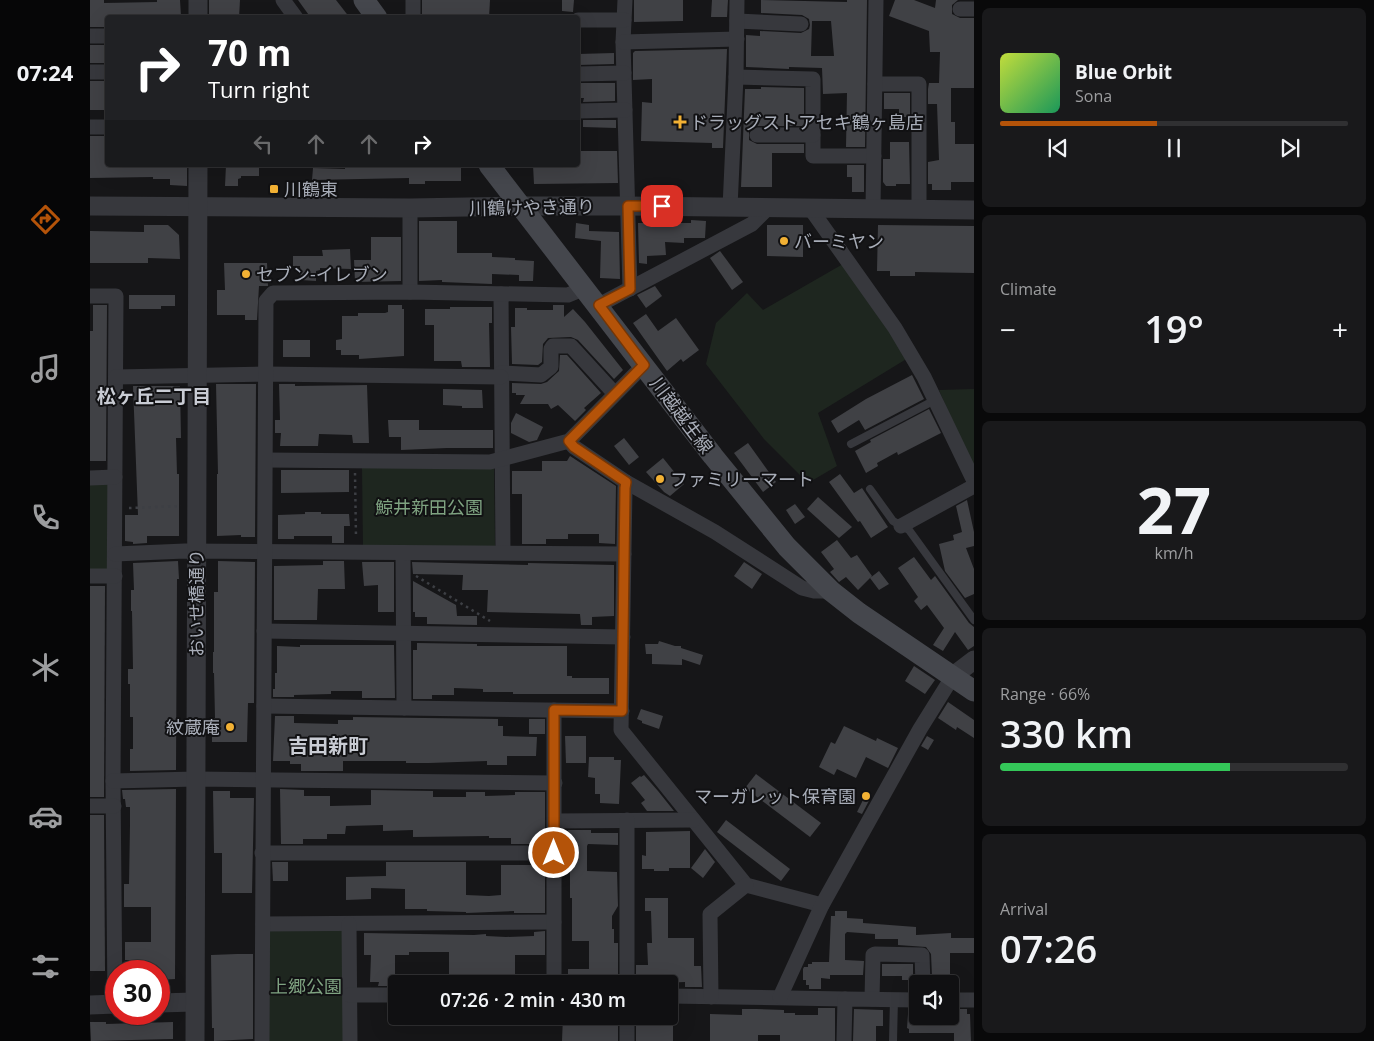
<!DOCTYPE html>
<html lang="en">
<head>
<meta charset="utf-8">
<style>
	:root { --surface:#101012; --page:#19191b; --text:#f1f3f6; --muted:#9c9d9f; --line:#303032; --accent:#b45309 }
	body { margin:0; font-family:"Open Sans","Noto Sans JP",sans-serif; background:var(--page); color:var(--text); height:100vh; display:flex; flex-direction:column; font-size:19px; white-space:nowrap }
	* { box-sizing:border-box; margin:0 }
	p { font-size:16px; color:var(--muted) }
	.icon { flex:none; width:28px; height:28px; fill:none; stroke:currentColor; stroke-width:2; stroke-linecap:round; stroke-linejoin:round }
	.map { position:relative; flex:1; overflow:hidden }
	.sheet { display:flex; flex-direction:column; gap:8px; padding:8px; background:#09090a; width:400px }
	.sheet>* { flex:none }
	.hud { position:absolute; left:15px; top:15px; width:475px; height:152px; border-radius:5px; box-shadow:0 5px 20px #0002,0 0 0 1px var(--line); background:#202124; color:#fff; overflow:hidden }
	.tools { position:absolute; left:819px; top:975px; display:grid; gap:10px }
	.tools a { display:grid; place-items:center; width:50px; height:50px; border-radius:5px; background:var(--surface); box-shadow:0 5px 20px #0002,0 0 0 1px var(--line); font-size:25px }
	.speed { position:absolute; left:15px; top:960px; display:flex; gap:10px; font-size:25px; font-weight:700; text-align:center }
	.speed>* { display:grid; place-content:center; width:65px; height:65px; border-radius:50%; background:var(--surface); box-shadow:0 5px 20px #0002,0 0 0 1px var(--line); line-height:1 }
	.speed .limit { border:8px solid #d22; background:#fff; color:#111 }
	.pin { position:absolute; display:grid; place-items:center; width:42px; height:42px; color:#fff; margin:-21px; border-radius:10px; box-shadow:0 2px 8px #0006 }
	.me { position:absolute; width:55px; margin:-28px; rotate:0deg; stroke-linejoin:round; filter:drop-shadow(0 0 4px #0008) }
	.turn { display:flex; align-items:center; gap:18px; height:105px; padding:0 20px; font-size:22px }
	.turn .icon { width:65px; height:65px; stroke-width:2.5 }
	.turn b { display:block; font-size:35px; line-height:42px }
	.lanes { display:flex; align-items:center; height:48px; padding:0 20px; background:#0003; justify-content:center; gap:25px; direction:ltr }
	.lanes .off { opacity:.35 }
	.big { font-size:38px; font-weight:600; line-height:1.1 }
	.sheet .tile { flex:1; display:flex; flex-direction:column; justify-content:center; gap:8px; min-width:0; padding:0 18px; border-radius:8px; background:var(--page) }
	.sheet .dial { align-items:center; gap:0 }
	.dial b { font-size:65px; line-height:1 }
	.song { display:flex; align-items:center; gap:15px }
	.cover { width:60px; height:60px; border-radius:8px; background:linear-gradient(135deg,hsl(70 70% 55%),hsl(150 70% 35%)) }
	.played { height:5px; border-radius:2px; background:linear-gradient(90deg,var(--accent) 45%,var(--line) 45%) }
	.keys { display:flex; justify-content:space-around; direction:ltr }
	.heat { display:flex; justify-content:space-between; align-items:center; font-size:28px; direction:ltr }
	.charge { height:8px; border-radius:4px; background:linear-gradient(90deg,#34c759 66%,var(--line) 0) }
	.trip { position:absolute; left:298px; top:975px; width:290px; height:50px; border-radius:5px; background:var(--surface); box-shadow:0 5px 20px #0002,0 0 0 1px var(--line); font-weight:600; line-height:50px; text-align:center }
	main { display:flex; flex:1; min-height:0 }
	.tabs { display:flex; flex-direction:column; width:90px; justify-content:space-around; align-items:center; background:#060607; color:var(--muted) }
	.tabs .icon { width:35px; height:35px }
	.tabs .current { color:var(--accent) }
	.tabs b { font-size:22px; color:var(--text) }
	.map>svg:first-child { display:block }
</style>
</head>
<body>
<main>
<nav class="tabs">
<b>07:24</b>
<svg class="icon current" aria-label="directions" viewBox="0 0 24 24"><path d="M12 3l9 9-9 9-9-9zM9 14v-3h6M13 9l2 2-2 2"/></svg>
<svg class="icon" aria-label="music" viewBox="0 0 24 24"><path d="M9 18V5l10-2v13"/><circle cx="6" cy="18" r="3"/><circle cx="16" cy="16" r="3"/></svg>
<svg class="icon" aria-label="phone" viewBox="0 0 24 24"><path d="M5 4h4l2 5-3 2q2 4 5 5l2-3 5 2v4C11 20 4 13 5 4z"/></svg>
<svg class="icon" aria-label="climate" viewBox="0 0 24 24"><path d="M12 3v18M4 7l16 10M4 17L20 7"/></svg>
<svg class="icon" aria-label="car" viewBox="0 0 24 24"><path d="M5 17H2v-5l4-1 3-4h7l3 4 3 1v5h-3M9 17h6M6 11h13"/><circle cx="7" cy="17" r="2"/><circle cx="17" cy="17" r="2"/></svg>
<svg class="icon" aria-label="filters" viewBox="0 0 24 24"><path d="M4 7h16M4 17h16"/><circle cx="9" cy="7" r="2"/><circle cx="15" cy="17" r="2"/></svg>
</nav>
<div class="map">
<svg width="884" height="1041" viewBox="0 0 884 1041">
	<rect width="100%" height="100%" fill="#161618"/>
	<g fill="#1e261f">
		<path d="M753,264L818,358L728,413L747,466L718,483L674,439L616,364L626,323L657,293L673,310Z"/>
		<path d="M884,389V472L849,390Z"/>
		<path d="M404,467L405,546L273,547L272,468Z"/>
		<rect x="0" y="481" width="20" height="91"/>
		<rect x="179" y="930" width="74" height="111"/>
	</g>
	<g fill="#404145" fill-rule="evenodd">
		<path d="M0,0H14V3L67,2V0H90L91,16L15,17V27H0Z"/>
		<path d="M119,0H150L149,18H119Z"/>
		<path d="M208,0H246L260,18H221Z"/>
		<path d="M332,0H400L399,18H332Z"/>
		<path d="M472,0H484L483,12L472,11Z"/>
		<path d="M544,0H593V21L544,22Z"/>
		<path d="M622,0H638L637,17H621Z"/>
		<path d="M671,0L757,2V0H777L775,147H756L757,93L733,94L732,68L699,67V69L656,67V35L670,36V31L711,33L719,29L720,25L719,19L712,15L671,13ZM722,21H741L744,56H721Z"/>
		<path d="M805,0H824L845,8L846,0H868L862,5V14L870,18H884V88H861V122H865V144H884V182H861V190H842V184H838V162L849,160L847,104H838V89L839,83H849L850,52H840L839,31L799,16Z"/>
		<path d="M0,45H17L16,63H0Z"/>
		<path d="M637,49L633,148H622V143L551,141L552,102L562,103V79L543,80V53L545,51Z"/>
		<path d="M524,53V64L488,65V54Z"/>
		<rect x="0" y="81" width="16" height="29"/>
		<path d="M488,83H525V101L493,102L494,98H488Z"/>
		<path d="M671,87L714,88V126H667L659,131V140L667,144H714V153H682V187H651L655,89H671Z"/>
		<path d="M794,93H820V117H809V109H794Z"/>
		<path d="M493,120H526V128L493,127Z"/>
		<path d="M0,136H15V165H97V186L80,185V179H63V177L0,178Z"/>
		<path d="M800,142H819L820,184H806V186H796L793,182V159H800Z"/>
		<path d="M488,151H527L528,183L444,184L443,165H488Z"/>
		<path d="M136,165H169V176H151V178L148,179V186H135Z"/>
		<path d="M255,165H371V181H335V184H319V178L222,180L223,168L255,169Z"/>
		<path d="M757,165H774V192H762V177H757Z"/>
		<path d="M601,220L616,221L615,238H594V243L575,242L576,255L557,256V264L549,263L548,223H601Z"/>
		<path d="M329,221H367V253H402V257L425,258V260L444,261L443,281H429V275L402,274V284L352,282V280L329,281Z"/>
		<path d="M486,223L499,225V231L529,232L530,279L510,278L511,241L485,238Z"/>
		<path d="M54,225H78L89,235L90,259L58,258V263H0V231L54,232Z"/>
		<path d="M677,225H713V257L677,256Z"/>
		<path d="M788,225L884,226V273L825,272V276H800V271H787Z"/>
		<path d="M281,237H311V281L265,282L264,260H281Z"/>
		<path d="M260,249L261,269L230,268V270L226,271V281L211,280L210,266H203V256H233L232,250Z"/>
		<path d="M630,251L653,282L642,290L620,258Z"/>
		<path d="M134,263H177L178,286H169L167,320H155V315H127V290H135Z"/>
		<path d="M565,286L572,296L556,308L547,295Z"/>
		<path d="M39,295H85V306H71V309H39Z"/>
		<path d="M3,305H17L16,461H0V331H3Z"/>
		<path d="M298,305H312V309H314V356L269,359V355H251V350H246V340L252,339V316H268V313H295L298,312Z"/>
		<path d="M463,305H474V317L483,309L495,322L533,370L524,379L488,340L481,337L458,338L453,344L452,362L448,365L422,364L421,327H425V308H437V310H463Z"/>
		<path d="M360,307H402V323H399L400,367H372L371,361H344V325H335V309H360Z"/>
		<path d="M556,314L568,331L586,318L609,350L593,362L591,359L577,371L543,323Z"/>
		<rect x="193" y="340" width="27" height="17"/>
		<path d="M470,355H477L511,393L494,408L496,410L485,421L468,405L461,409L458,404H430L435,395H426V393H422V383L451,384L457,382L469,371Z"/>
		<path d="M822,375L834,399L775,430L769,420L748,433L741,421L776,399Z"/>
		<path d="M126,384H166L165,537H151V535L127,536V474H128Z"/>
		<path d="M189,384H205V386L277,385L279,443H263L262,435L229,434L228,446H190L191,433H185V420H190Z"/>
		<path d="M43,386H90L91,438H86L87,474H89V536H57V543L43,544V542L35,541V515H48Z"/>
		<path d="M353,389L392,390L393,408H372V406L353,405Z"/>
		<path d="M839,409L851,433L808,455L807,452L787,463L788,466L776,473L765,451L781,442L780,440Z"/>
		<path d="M426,413L453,427L447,440L439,442L421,433V423Z"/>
		<path d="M298,420H329V430H403V448H357L311,450V437H299Z"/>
		<path d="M534,438L549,457L539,465L524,446Z"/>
		<path d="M658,443L686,482L673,492L644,453Z"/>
		<path d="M480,456L526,486L525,544L509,543V534H478V539H456V544H432V494H422V471H452V461H477Z"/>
		<path d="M573,458L594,484L580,496L574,492L556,472Z"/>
		<path d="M191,470H259V492L191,493Z"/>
		<path d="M750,474L764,493L772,488L798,527L781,538L770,521L768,522L739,482Z"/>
		<path d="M728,497L762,527L749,538L717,509Z"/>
		<path d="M877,500L884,532V546L876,548L884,569V594L875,598L855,571L849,544L864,540L863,535L872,532L866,506Z"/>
		<path d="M705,504L715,517L705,524L696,510Z"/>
		<path d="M215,512H231V514H259L260,526H254V543H242V536H204V539H188V515L215,514Z"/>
		<path d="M747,540L761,558L767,555L782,576L780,578L789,571L799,584L789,590L780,578L768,590L756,577L749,582L740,572L744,569L731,552Z"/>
		<path d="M824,557L841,580L845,576L879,623L884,627V646L878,650L865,632L853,651L843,645L854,628L837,605L831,610L824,601L828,597L808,568Z"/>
		<path d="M88,561L89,579H87L86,770L40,771V749H43V717H40V684H38V669H43L42,611H41V590H44L43,563Z"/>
		<path d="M128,561L165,562L164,703H158L157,742H122V718H125L124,673H123V652H124V592H128Z"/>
		<path d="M233,561H254L255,589H228L227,620H184V566L233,565Z"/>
		<path d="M272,562H304V612H288V585L274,586Z"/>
		<path d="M322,562L438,565V563L524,565V616L502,617V625H491L490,614L397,612L398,590H372L373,575L323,574Z"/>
		<path d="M654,562L672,574L662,589L644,576Z"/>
		<path d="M323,581L366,605L367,616H387V625L337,624V617H325V612H323Z"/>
		<path d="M0,586H15L14,797H0Z"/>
		<path d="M569,641L585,646H591V648L613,655L610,665L592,659V665L562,664V654H556L555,644H568Z"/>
		<path d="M327,643L387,644V646H477V676H482V678H519V694H423V692H393V689L364,688V695H342V699H323V650H327Z"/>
		<path d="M210,645H304L305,698H272V691H241V694L204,695V697H183V689H185V673H187V646L210,647Z"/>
		<path d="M824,666L845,680L835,694L815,681Z"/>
		<path d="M858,702L884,720V738L867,727L866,730L848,718Z"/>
		<path d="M551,709L573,716L569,729L552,723V721L547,719Z"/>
		<path d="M185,716H204V723L248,724V720H263V717L408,719V726H413V736L447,737L446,756H417V765H397V761L339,763H316V761H253V771H211V764H200V761H183Z"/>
		<rect x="439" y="719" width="16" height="15"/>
		<path d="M754,726L786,741L787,738L808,748L798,768L776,757L766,778L747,769L744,775L729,767L741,742L745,744Z"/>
		<path d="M475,736H496V763H476Z"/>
		<path d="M837,736L844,740L838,750L831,746Z"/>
		<path d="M499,757H524V760H531L529,804L510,803V794H505V778L498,777Z"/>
		<path d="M666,774L731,823L720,837L655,788Z"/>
		<path d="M554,775L568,791L584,811H557L551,803L555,800L541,783L550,776L551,777Z"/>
		<path d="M86,789L85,979L69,980V971H39V960H35V942H61V907H34V884H39L40,825V807H36L35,799H33L32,790Z"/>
		<path d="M190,789L214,790V796H240V806L281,805V790L343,791V797H376V792H395V796L425,795V792H455V844H421V838H399V836L323,837V830L293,831V825L256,826L255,834H237V839H213V844H191Z"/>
		<path d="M123,791H140V798H164L162,893H132V853H124Z"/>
		<path d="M777,792L782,795L772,814L767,812Z"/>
		<path d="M0,815H14L15,971H0Z"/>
		<path d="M636,820L700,869L691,881L627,832Z"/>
		<path d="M478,830H501V833H528V845L498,844L497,846V871L527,872L528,906L522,916V929H524V943H528V984H478V969H499V941H482V898H480V863L476,859V854L479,852Z"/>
		<path d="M600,831V868H579V871H564V869H552V855L556,856V832Z"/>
		<path d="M615,849L625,862L613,878L601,868Z"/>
		<path d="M182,862H198V881H183Z"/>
		<path d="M296,862H376V895L399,896L411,895V865H455V913H424V911L376,913V912L337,911V909H315V889L281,888V899L256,900V877L296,876Z"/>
		<path d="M555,898H578V938H604V966H611L612,987H595V982L546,984V965H558L557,943H562L561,911H555Z"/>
		<path d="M745,911H757V918L773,919V923L826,927V935L861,933V938H884V953H860V977L842,976L841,954L836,947L808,945V939H785V934L757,932L755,934V960L774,961L773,975H740V979L731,978V989H719V985H716V980H713V969L714,967H718V964H722V962H739L741,916H745Z"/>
		<path d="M455,931V955H425V978H396V984H381V975H359V952H319V955H305V983H298V986H288L289,982H280L281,955H274V933L384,935L396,934V936L416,937L444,936V932Z"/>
		<path d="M147,954H163V1039L124,1041V1028H122L121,955Z"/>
		<path d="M792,964H823V980H812V976H792Z"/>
		<path d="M728,1008H745V1041H690V1035H668V1041H620V1014L652,1015V1009H666L694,1010V1013H705V1015H728Z"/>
		<path d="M764,1009L793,1010V1026H786V1041H763Z"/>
		<path d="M867,1009H877V1014H880L881,1041H864V1033H819V1029L817,1028L818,1014L828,1015V1016H860V1014H867Z"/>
		<path d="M473,1016H528V1041H472Z"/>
		<rect x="546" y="1016" width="37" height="25"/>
		<path d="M0,1022H16V1024L83,1022V1039L1,1041Z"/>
	</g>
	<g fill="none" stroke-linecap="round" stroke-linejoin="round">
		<g stroke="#3d3f44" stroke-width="2.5" stroke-dasharray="2.5 4" stroke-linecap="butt">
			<path d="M265,473L266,538"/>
			<path d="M39,508L91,506"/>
			<path d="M326,576L400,621"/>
		</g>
		<g stroke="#37383d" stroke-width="8">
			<path d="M761,444L845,400"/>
			<path d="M780,489L803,521L819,530L884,620"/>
			<path d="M803,1041L804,999"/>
		</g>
		<g stroke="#37383d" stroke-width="15">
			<path d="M193,0L206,18"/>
			<path d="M323,0V18"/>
			<path d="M535,0L533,42L540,289"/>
			<path d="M870,9H884"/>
			<path d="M488,20H534"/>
			<path d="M647,21L711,24"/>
			<path d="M0,36H18"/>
			<path d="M533,42L647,39"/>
			<path d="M0,72H18"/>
			<path d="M488,74L534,73"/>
			<path d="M646,77L723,79V156H784"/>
			<path d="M785,84H829V209"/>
			<path d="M488,111L535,110"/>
			<path d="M0,127H18"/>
			<path d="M667,135H723"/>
			<path d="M640,207L646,77L647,0"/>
			<path d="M720,208L805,328L834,377L884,481"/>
			<path d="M783,209L786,0"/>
			<path d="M320,292V208"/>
			<path d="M411,294L413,552"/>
			<path d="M0,296H26L23,781L25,1004"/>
			<path d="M509,305L662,224L678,208"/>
			<path d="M411,373L451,375L461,367V349L463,346H481L525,394"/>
			<path d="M26,377L176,374L411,377"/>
			<path d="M479,441L484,447L536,482L625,532L712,588L724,591H741"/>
			<path d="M176,460L400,462L479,441L554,365"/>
			<path d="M0,478L25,477"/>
			<path d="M536,482L535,488L531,730L656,885L732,905"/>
			<path d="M811,526L884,486"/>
			<path d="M313,553L314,708"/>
			<path d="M25,554L95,551L534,554"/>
			<path d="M0,576H25"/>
			<path d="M174,631L533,637"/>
			<path d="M174,706L532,711"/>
			<path d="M23,781L106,779L465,783"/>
			<path d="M0,806H24"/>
			<path d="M465,821L603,820"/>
			<path d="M172,853H465"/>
			<path d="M173,924L464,922"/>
			<path d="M259,924L260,1041"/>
			<path d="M464,984V710"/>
			<path d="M537,984V820"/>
			<path d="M260,995H306"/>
			<path d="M579,996L755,999"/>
			<path d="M621,997L620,914L656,885"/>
			<path d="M690,997L732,905L830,729L863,676"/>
			<path d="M782,999L783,955L785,954L832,955L833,984"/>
			<path d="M860,1000H884"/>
			<path d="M537,1016V1041"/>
			<path d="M172,1041L176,301L183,293L320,292L478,295L495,288"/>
			<path d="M754,1041L755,999L828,1000"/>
		</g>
		<g stroke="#37383d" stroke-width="19">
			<path d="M108,18V0"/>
			<path d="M0,206L320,208L431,206H537L884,210"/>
			<path d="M863,676L884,660"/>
			<path d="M69,1003L104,1002"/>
			<path d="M0,1005L26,1004"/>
			<path d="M105,1041L108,165"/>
		</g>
		<g stroke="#45474d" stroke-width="21">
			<path d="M274,0L287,18"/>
			<path d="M399,165L623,456L697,547L741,591L769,613L884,691"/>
		</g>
	</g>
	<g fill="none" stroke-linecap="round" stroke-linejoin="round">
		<defs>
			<path id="route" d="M464,853V710L532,711L535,488L536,482L484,447L479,441L554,365L509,305L540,289L538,206H572"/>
		</defs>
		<use href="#route" stroke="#753606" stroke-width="12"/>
		<use href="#route" stroke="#b45309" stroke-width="9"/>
	</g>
	<g fill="#f2b134" stroke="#111113" stroke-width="2">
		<path d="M587.5 114.5h5v5h5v5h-5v5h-5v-5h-5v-5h5z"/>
		<rect x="179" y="184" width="10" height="10" rx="2.5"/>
		<circle cx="694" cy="241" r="5"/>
		<circle cx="156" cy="274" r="5"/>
		<circle cx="570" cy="479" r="5"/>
		<circle cx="140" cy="727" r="5"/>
		<circle cx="776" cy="796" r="5"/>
	</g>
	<g text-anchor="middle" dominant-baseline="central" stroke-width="4" stroke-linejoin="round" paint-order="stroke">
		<g font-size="18" fill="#a8adb8" stroke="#111113" text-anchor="start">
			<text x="600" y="122">ドラッグストアセキ鶴ヶ島店</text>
			<text x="194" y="189">川鶴東</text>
			<text x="704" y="241">バーミヤン</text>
			<text x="166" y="274">セブン-イレブン</text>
			<text x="580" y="479">ファミリーマート</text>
			<text x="130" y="727" text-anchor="end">紋蔵庵</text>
			<text x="766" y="796" text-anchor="end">マーガレット保育園</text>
		</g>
		<g font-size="18" fill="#a8adb8" stroke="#111113">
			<text transform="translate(442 207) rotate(-1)">川鶴けやき通り</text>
			<text transform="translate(592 415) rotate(53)">川越越生線</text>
			<text transform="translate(106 603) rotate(-90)">おいせ橋通り</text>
		</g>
		<g font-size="18" fill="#7fa381" stroke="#111113">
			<text x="339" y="507">鯨井新田公園</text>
			<text x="216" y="986">上郷公園</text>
		</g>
		<g font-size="19" font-weight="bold" fill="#c9ccd4" stroke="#111113">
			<text x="64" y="396">松ヶ丘二丁目</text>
		</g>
		<g font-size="20" font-weight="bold" fill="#c9ccd4" stroke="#111113">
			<text x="238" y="745">吉田新町</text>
		</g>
	</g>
</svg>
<div class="tools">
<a><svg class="icon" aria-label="sound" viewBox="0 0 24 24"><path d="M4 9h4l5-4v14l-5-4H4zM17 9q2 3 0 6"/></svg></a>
</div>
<div class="speed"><div class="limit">30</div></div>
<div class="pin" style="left:572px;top:206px;background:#d93025"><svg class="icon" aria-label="arrive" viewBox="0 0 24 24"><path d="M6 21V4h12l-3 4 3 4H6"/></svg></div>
<svg class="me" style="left:464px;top:853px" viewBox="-20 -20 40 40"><circle r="17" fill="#b45309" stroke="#fff" stroke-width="3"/><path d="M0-11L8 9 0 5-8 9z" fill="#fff"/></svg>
<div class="trip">07:26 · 2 min · 430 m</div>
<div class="hud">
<div class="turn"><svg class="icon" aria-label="right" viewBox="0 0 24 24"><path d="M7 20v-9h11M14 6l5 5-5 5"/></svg><div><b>70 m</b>Turn right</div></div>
<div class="lanes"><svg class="icon off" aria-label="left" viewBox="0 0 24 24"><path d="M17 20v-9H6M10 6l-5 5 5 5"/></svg><svg class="icon off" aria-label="ahead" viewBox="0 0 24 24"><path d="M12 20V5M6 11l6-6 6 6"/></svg><svg class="icon off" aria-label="ahead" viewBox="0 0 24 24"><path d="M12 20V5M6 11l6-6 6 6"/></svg><svg class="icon" aria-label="right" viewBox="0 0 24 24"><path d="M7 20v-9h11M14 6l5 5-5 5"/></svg></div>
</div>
</div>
<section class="sheet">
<div class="tile">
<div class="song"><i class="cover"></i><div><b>Blue Orbit</b><p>Sona</p></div></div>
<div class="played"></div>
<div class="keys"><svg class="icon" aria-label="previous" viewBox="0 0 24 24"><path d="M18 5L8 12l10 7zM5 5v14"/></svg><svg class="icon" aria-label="pause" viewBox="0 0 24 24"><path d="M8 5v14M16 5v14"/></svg><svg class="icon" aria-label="next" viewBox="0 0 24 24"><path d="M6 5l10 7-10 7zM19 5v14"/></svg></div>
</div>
<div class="tile"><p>Climate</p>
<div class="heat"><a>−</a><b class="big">19°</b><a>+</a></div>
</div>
<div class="tile dial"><b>27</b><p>km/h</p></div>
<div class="tile"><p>Range · 66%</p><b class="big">330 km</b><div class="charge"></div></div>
<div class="tile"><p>Arrival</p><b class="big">07:26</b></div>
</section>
</main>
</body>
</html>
